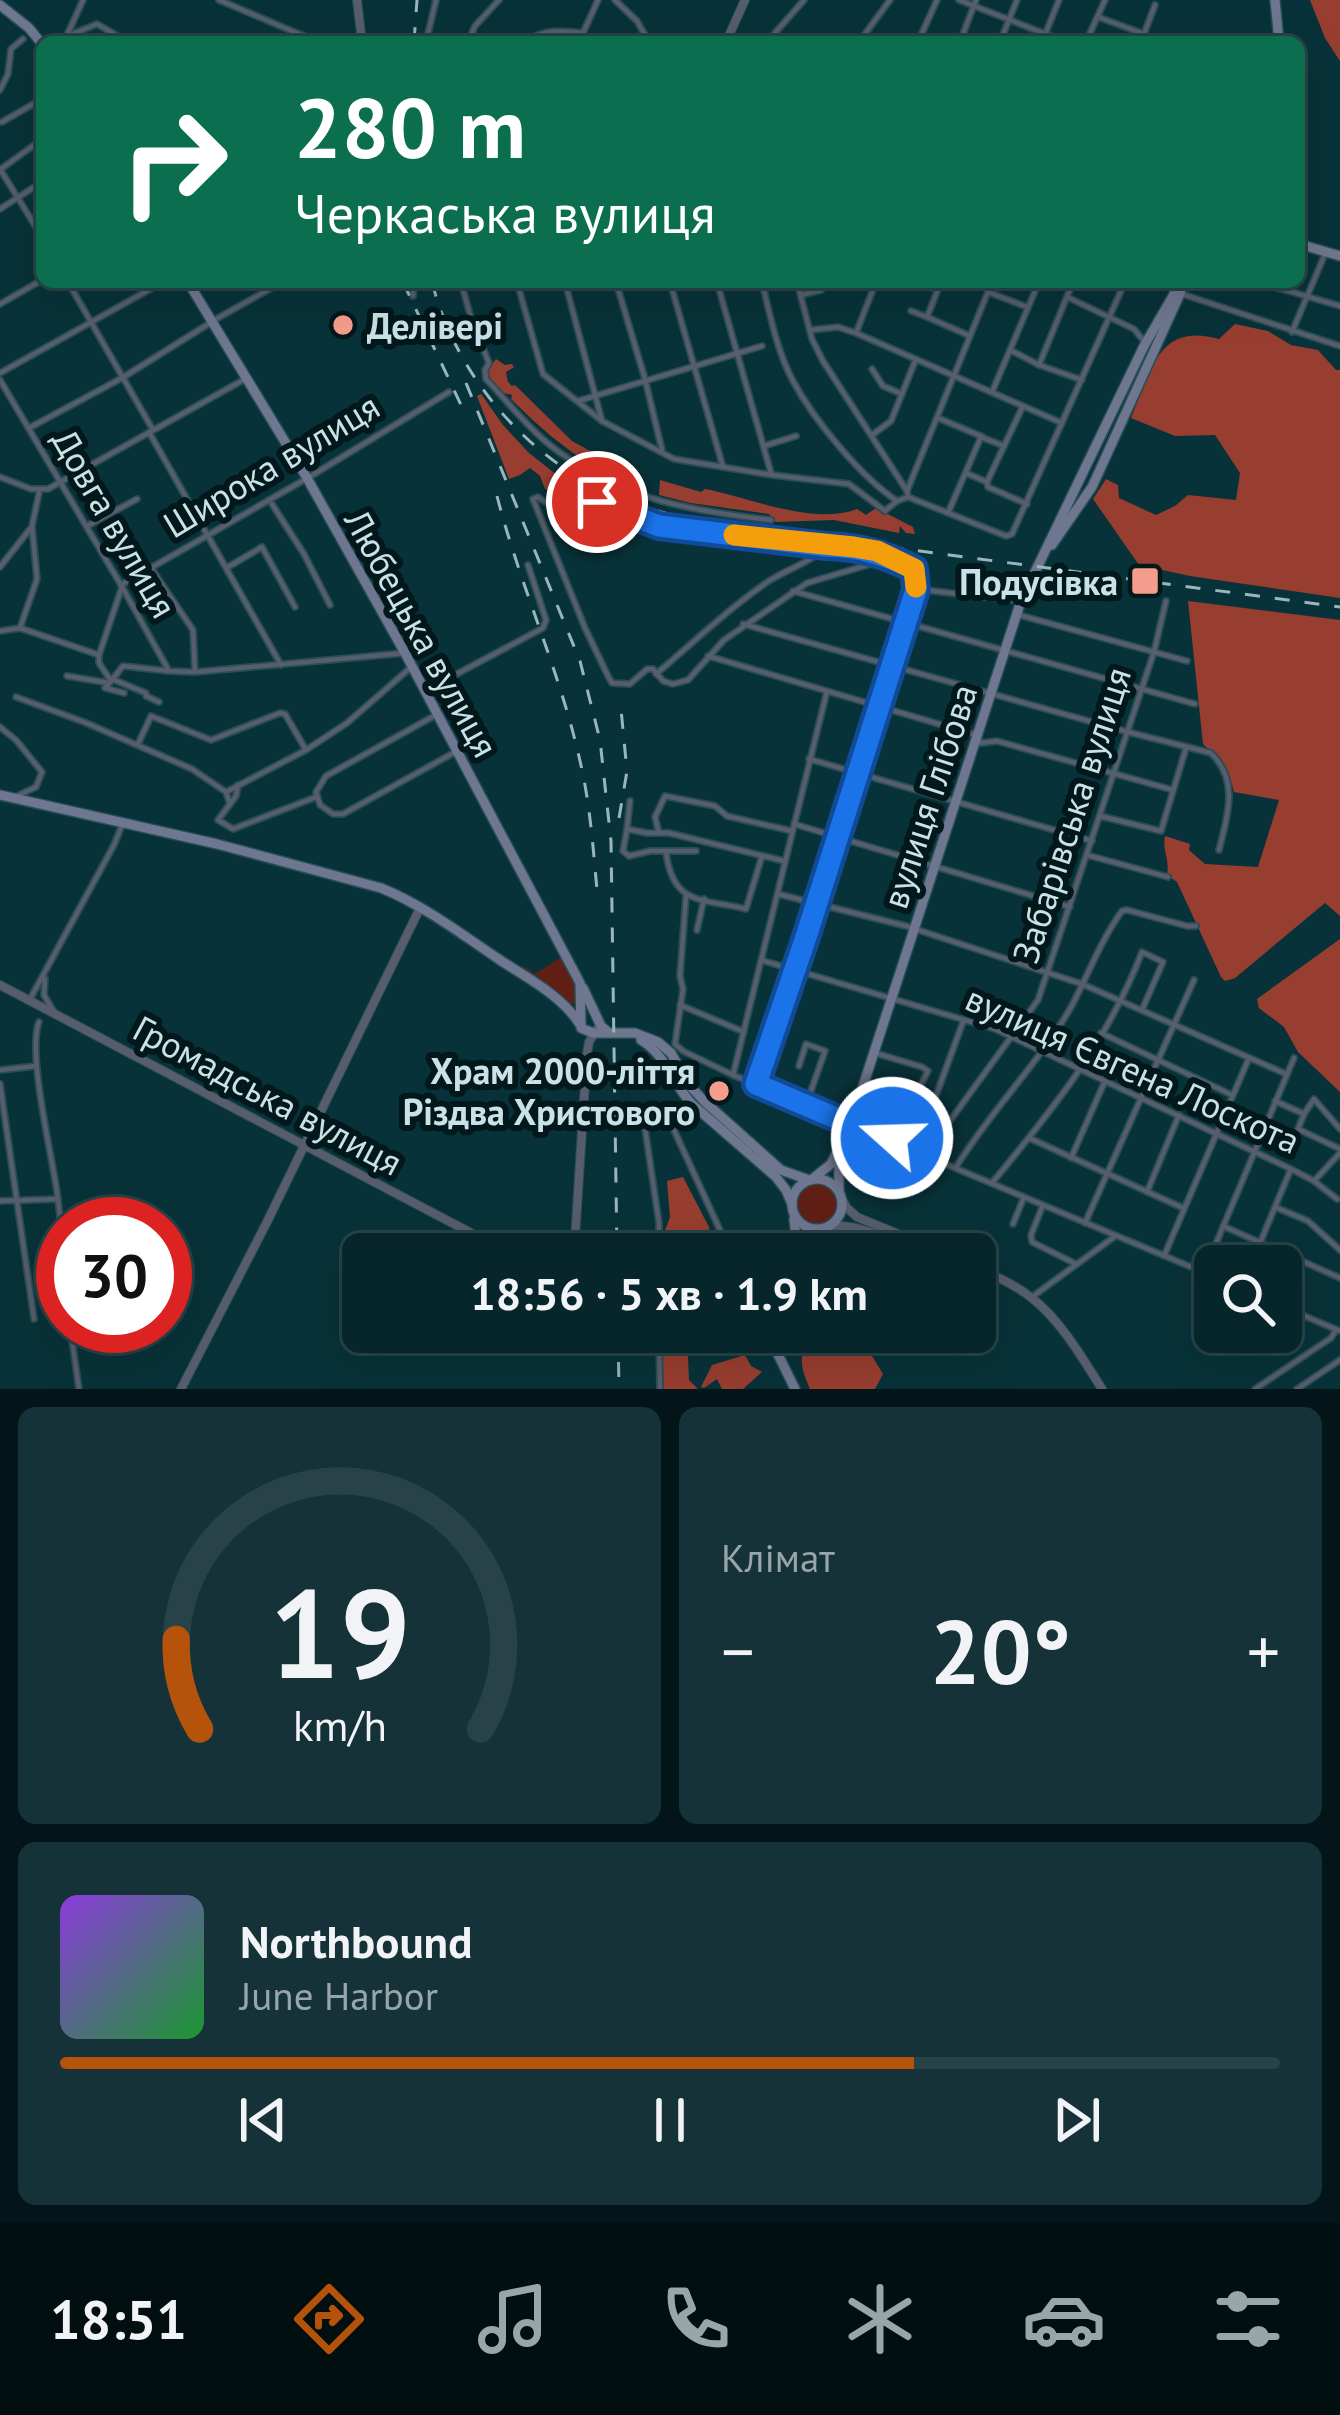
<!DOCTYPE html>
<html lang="uk">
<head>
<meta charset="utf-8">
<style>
	:root { --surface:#06262b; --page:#143237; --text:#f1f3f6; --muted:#98a5a9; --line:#274347; --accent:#b45309 }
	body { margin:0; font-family:"PT Sans",sans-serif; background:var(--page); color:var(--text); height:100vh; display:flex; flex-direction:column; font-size:45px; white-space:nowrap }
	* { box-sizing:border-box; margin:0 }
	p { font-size:39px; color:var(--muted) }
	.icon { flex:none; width:66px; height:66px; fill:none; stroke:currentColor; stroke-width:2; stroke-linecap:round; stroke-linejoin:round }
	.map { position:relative; height:1389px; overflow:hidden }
	.drawer { display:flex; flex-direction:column; gap:18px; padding:18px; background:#031518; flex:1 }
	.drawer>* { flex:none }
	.banner { position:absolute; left:36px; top:36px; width:1269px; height:252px; border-radius:18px; box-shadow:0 12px 48px #0002,0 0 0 3px var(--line); background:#0b6e4f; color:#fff; overflow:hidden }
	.tools { position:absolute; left:1194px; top:1245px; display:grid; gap:24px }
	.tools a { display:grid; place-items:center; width:108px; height:108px; border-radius:18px; background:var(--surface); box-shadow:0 12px 48px #0002,0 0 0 3px var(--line); font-size:60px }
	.speed { position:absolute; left:36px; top:1197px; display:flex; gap:24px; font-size:60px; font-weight:700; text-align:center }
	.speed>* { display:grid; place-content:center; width:156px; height:156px; border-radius:50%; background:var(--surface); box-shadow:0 12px 48px #0002,0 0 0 3px var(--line); line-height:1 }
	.speed .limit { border:18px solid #d22; background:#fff; color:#111 }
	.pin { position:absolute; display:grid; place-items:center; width:102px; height:102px; color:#fff; margin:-51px; border:6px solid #fff; border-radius:50%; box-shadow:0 3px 12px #0007 }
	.me { position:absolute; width:132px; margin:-66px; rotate:290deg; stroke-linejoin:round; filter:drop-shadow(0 0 9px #0008) }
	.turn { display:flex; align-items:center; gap:42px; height:252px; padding:0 60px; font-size:54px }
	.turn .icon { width:156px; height:156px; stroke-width:2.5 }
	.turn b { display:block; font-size:84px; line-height:102px }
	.big { font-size:90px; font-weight:700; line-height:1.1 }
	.drawer .card { flex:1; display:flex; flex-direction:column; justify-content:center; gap:18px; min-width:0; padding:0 42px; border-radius:18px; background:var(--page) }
	.drawer .dial { align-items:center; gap:0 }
	.dial svg { height:312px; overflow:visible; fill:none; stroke:var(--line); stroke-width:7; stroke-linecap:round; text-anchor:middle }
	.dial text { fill:var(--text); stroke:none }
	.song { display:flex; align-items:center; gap:36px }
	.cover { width:144px; height:144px; border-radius:18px; background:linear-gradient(135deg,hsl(270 70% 55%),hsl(130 70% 35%)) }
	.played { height:12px; border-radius:6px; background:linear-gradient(90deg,var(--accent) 70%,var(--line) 70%) }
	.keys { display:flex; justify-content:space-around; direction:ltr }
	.heat { display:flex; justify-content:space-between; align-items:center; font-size:66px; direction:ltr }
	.drawer .tiles { flex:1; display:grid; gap:18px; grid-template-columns:1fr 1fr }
	.card:last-child { grid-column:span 2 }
	.trip { position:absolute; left:342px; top:1233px; width:654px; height:120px; border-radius:18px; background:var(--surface); box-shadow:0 12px 48px #0002,0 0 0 3px var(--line); font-weight:700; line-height:120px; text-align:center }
	.tabs { display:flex; height:192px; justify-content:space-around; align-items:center; background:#020f11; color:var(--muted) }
	.tabs .icon { width:84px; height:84px }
	.tabs .active { color:var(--accent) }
	.tabs b { font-size:54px; color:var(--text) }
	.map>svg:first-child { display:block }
</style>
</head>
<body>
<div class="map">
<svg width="1340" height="1389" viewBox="0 0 1340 1389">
	<rect width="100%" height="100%" fill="#083239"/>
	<g fill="#601f15">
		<path d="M560,958L579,986L580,999L575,1003L570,1004L522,973L526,967L535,974Z"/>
		<circle cx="817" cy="1204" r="22"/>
	</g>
	<g fill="#983e30">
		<path d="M1310,0H1340V61L1325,38Z"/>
		<path d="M1235,324L1268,331L1291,345L1318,350L1336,370H1340V598L1190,576L1139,565L1093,499L1106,479L1118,485L1119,498L1156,515L1175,506L1188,495L1236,500L1240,473L1215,435L1175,436L1131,418C1150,374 1157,321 1219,339Z"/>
		<path d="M496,359L505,365L512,364L514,367L506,372L508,382L512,386L515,385L572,441L643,480V490C586,467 552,440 511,399L512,395L499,392L487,377V371Z"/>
		<path d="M481,394L503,425L529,453L572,487V491L564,492L562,498L558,499L553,492L545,489L540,476L530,468L520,475L509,479L477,396Z"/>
		<path d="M660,480L701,492L705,489C749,497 813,526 857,509L866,515L876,508L913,527L915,534L906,533L900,526L899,533L834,520L776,522L769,514L691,503L659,495Z"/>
		<path d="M1188,601L1340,620V916L1325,903L1235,978L1225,981L1221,977L1177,882L1167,875C1170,860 1162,850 1165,836L1190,844L1189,850L1205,864L1258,867L1279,800L1234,792C1229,770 1220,759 1203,744Z"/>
		<path d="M1340,939V1092L1298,1052L1284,1027L1259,1008L1257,999Z"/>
		<path d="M683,1177L710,1229L691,1236L689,1254H662L663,1236L670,1217L667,1181Z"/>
		<path d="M661,1332H687L689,1380L698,1389H662Z"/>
		<path d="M814,1346L819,1356L869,1351L883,1374L875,1389H810C804,1374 798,1362 805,1347Z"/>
		<path d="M745,1355L751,1366L762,1372L743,1389H722L717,1379L704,1388L701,1387L712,1365Z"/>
	</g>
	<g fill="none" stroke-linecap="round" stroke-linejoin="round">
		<defs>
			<g id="minor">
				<path d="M219,0L318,42"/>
				<path d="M615,0L637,21L649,42"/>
				<path d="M959,0L1066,42"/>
				<path d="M1098,17L1144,34L1155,5"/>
				<path d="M68,33L83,0"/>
				<path d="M583,33L598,0"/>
				<path d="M53,42L97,24L128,42"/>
				<path d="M426,42L436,0"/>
				<path d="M468,42L475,26L499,0"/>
				<path d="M525,42C544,29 560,30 583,33L591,42"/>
				<path d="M767,42L804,0"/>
				<path d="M859,42L890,0"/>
				<path d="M918,42L937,0"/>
				<path d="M960,42L976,0"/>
				<path d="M1000,42L1017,0"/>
				<path d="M1042,42L1059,0"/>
				<path d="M1086,42L1105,0"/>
				<path d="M0,90L8,74L11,49L23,39"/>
				<path d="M2,122L42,99"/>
				<path d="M0,169L42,237"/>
				<path d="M1,169L41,140"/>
				<path d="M0,209L42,182"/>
				<path d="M68,282L153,430"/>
				<path d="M461,282L471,318L489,363L485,370L486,379C510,404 531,432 559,452C624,500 693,511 771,520"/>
				<path d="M517,282L543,374L602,421L674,459L772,475L849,484L885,511L897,501L908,497L907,491L992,282"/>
				<path d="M565,282L602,421"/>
				<path d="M616,282L645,379L662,450"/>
				<path d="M670,282L723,467"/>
				<path d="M717,282L771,473"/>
				<path d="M762,282C770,315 777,351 793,381C814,420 860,476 897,501"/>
				<path d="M797,282L812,339L823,361L907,491"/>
				<path d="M919,282L938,290"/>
				<path d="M941,282L927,317L970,336"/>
				<path d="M1258,282L1340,306"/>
				<path d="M988,292L1027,307"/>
				<path d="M1179,293L1340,346"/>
				<path d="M801,295L821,290"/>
				<path d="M413,296L414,282"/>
				<path d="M1067,297L1134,329L1143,340"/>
				<path d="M0,304L42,280"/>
				<path d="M911,311L927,317"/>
				<path d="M810,330L838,327L856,333L1062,423"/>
				<path d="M1292,332L1325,254"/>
				<path d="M856,333L876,282"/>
				<path d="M1012,351L1039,365L1082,380"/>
				<path d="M1039,365L1073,282"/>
				<path d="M872,369L883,386L902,394"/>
				<path d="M0,373L163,282"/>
				<path d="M0,380L121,585L169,671L195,672L405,653"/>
				<path d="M992,392L1039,282"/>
				<path d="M578,401L762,346"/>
				<path d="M938,418L983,437"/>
				<path d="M29,428L122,378L218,318L282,282"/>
				<path d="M149,432L281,665"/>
				<path d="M872,435L891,421L916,359"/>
				<path d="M764,446L796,436"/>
				<path d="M966,473L987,482L1023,406"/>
				<path d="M0,477L31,489H48L245,379"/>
				<path d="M987,482L988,487L1027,504"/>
				<path d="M572,487L620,513L659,526L826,546"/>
				<path d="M908,497L1006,536L1012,534L1125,282"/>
				<path d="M272,504L304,554L330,605"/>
				<path d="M948,513L981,437L1004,446"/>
				<path d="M563,514L538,497L533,499L585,628L608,676L612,683L630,684L647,669H653L663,681L673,684L688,680L724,640L807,583L891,558L914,569L916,589L893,667L756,1084"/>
				<path d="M89,525L137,499"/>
				<path d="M0,567L30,529"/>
				<path d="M228,567L262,547L295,607"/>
				<path d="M151,568L193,630L195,672"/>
				<path d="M121,585L311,476L449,392"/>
				<path d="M916,589L1021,601"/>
				<path d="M793,591L1195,704"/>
				<path d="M1019,615L1187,661"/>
				<path d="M743,624L1128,732L1211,753C1240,781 1227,817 1219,850"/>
				<path d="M20,628L37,579L32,526L39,493"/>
				<path d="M0,631L20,628L99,655"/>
				<path d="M99,655V663L111,681L123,666L169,671"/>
				<path d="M99,655L122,587"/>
				<path d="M708,656L949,727L973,734L981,743L997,741L1173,790"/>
				<path d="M656,674C693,643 729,608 769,581C787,569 813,562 826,546L853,547L891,558"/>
				<path d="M67,676L109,683"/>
				<path d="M112,679L146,693V696L159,702"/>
				<path d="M111,681L105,688L124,693"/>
				<path d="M425,691L543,628L546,620L528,565"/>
				<path d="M16,697L84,722L192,769L226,792L230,804"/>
				<path d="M434,716L326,776L316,792L320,805L333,814H343L457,751"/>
				<path d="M0,727L16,740L42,772L36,787L19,795L18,799"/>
				<path d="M138,744L151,716L211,740L280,713L285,714L306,750"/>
				<path d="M809,759L1092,841"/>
				<path d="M238,785L236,796L218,820L233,829L316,797"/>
				<path d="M226,792L306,750L347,723L409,669"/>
				<path d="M630,801L627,829L647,833H669L784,861"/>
				<path d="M1100,816L1161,831L1186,748"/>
				<path d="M794,824L1070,907"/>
				<path d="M627,829L623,851L629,856L650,851H696"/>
				<path d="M659,833L655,817L665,796L715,806L727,816L792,831"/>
				<path d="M666,852C673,906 701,898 746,909L762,856"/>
				<path d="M1087,855L1168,877"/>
				<path d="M778,894L906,926L1082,984L1286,1074"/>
				<path d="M686,896L680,976L683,989L675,1044L683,1051L733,1075L1215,1277"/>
				<path d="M697,930L704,899"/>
				<path d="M761,960L995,1029L1291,1169L1314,1181L1337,1199"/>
				<path d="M45,979L44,995L54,1012"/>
				<path d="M29,1001L114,845L122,825"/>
				<path d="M680,1005L744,1032"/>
				<path d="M39,1022C27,1052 52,1156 57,1192C60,1211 61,1230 63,1249"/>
				<path d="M1101,1033L1232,1095"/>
				<path d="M875,1053L922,1067L928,1071L892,1141"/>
				<path d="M799,1066L806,1044L825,1051L806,1105"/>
				<path d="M0,1070L36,1066"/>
				<path d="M733,1075L827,691"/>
				<path d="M0,1084L34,1319"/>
				<path d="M1275,1101L1304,1114L1314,1099L1340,1129"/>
				<path d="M1304,1114L1298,1129L1340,1149"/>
				<path d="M1029,1138L1183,1208"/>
				<path d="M909,1148L930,1112L963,1022"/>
				<path d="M925,1155L1038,1000L1154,652L1166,601"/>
				<path d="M1071,1158L1105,1081"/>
				<path d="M956,1167C990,1112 1037,1065 1070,1009C1088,976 1100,941 1122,911L1127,910L1187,926H1196"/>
				<path d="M1314,1181L1340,1153"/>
				<path d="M992,1183C1053,1109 1107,1043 1142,952L1163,962L1142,1010"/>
				<path d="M1147,1192L1179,1115"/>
				<path d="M0,1201L58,1199"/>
				<path d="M1043,1205L1031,1235L1032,1242L1076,1264"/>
				<path d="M1275,1207L1308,1221L1340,1250"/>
				<path d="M1085,1223L1194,980"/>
				<path d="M1013,1224L1024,1197"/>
				<path d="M1223,1226L1340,1278"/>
				<path d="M1260,1243L1290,1171"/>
				<path d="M659,1254V1223L643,1115L645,1108L654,1105L664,1109L668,1117L731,1254"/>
				<path d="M1164,1256L1249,1058"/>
				<path d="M1204,1272L1294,1058"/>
				<path d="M1032,1297L1114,1237"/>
				<path d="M1281,1306L1340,1331"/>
				<path d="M70,1326L79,1389"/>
				<path d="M659,1332L660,1389"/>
				<path d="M1255,1389L1331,1338L1336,1330"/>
				<path d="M1297,1389L1340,1360"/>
			</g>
			<g id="tertiary">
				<path d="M357,0L362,42"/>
				<path d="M726,42L745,0"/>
				<path d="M0,985L511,1254"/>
				<path d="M840,1196L847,1208L857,1217L947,1254"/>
				<path d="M830,1226C859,1223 880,1239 909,1244"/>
				<path d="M574,1254L587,1054L589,1042L596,1030"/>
				<path d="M975,1267C995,1276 1016,1285 1033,1299C1061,1321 1083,1359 1102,1389"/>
				<path d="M181,1389L266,1224L420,908"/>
			</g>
			<g id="secondary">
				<path d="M1275,0L1279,42"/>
				<path d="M0,5L29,28L42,44"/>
				<path d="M1299,244L1340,256"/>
				<path d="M188,282L307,478L405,653L580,983L581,1028L593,1033H635L658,1042L671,1053L689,1085L706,1103L781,1170L809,1180"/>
				<path d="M1052,545L1092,487L1180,294L1183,282"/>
				<path d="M0,795L217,844L381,888C423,905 460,933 497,958C525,977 560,994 579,1023"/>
				<path d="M583,988L601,1026L609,1033"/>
				<path d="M641,1040C667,1056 672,1083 692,1104L776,1177L786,1190L792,1204"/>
				<path d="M839,1155V1192"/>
				<circle cx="817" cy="1204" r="25"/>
				<path d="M811,1180L831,1164L851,1123L1021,601L1144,346L1181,282"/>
				<path d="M794,1254L796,1237L794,1219"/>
				<path d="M797,1254L809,1240L824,1230"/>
				<path d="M767,1332L795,1389"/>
			</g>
		</defs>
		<use href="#minor" stroke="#274e55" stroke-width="8"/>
		<use href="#tertiary" stroke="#274e55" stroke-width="10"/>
		<use href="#secondary" stroke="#274e55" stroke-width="12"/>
		<use href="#minor" stroke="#575d6c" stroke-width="4.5"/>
		<use href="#tertiary" stroke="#575d6c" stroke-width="8"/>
		<use href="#secondary" stroke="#6f7790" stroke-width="9"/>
		<g stroke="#98b6bc" stroke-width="3" stroke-dasharray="15 15" stroke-linecap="butt">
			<path d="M414,42L417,0"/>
			<path d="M403,282L462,407"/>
			<path d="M432,282C457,380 532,464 626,501C658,513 691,519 725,525L1340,607"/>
			<path d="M466,383L580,661L600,740L611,841L617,1254"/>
			<path d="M497,496C520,586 560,671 580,761C590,803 593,847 597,890"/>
			<path d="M619,818L627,771L620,699"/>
			<path d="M618,1332L619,1389"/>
		</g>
	</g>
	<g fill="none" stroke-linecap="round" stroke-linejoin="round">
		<defs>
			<path id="route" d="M597,502L659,526L826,546C860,547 884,554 914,569L916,590L806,937L756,1084L892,1142V1138"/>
		</defs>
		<use href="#route" stroke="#114b97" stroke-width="30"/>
		<use href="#route" stroke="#1a73e8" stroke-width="21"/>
		<path stroke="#f59e0b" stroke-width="21" d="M734,535L854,547L877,551L914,569L916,587"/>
	</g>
	<g fill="#f49d8d" stroke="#03181b" stroke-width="4.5">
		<circle cx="343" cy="325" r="12"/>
		<rect x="1130" y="566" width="30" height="30" rx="6"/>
		<circle cx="719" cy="1091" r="12"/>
	</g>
	<g text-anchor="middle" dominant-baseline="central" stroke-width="12" stroke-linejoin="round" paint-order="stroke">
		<g font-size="36" font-weight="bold" fill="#c8e2e7" stroke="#03181b" text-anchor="end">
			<text x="367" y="325" text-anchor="start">Делівері</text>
			<text x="1118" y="581">Подусівка</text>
			<text x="695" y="1070">Храм 2000-ліття<tspan x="695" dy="41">Різдва Христового</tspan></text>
		</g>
		<g font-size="36" fill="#c8e2e7" stroke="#03181b">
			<text transform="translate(271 465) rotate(-31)">Широка вулиця</text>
			<text transform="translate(115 523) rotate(60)">Довга вулиця</text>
			<text transform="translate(422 633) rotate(61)">Любецька вулиця</text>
			<text transform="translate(929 796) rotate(-72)">вулиця Глібова</text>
			<text transform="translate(1071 815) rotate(-72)">Забарівська вулиця</text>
			<text transform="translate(1133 1069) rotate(24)">вулиця Євгена Лоскота</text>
			<text transform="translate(268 1095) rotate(28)">Громадська вулиця</text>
		</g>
	</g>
</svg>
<div class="tools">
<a><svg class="icon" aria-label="search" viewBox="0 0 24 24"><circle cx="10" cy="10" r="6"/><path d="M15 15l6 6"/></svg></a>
</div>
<div class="speed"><div class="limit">30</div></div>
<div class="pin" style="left:597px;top:502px;background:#d93025"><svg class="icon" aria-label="arrive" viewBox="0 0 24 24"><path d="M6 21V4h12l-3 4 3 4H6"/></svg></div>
<svg class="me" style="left:892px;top:1138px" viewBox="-20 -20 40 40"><circle r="17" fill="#1a73e8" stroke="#fff" stroke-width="3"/><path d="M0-11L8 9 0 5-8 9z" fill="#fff"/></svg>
<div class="trip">18:56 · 5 хв · 1.9 km</div>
<div class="banner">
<div class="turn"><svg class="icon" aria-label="right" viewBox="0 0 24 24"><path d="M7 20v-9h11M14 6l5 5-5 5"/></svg><div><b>280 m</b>Черкаська вулиця</div></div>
</div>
</div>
<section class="drawer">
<div class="tiles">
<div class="card dial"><svg viewBox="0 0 100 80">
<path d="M14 69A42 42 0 1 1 86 69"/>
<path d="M14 69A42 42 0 0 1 8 46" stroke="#b45309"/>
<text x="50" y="56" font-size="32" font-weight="700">19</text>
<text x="50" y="72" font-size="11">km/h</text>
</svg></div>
<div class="card"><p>Клімат</p>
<div class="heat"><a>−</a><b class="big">20°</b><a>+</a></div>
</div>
<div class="card">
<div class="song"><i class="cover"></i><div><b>Northbound</b><p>June Harbor</p></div></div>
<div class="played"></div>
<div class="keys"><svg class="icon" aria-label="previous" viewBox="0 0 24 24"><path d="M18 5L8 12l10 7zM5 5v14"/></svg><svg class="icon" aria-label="pause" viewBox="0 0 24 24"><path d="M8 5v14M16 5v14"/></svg><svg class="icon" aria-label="next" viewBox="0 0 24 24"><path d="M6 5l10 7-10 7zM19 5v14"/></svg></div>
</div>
</div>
</section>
<nav class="tabs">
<b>18:51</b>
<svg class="icon active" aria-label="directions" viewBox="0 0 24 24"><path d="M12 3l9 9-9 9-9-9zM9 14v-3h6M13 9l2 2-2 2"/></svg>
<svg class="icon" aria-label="music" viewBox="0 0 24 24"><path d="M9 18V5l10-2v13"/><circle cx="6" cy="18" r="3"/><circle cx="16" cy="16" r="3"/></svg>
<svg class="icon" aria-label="phone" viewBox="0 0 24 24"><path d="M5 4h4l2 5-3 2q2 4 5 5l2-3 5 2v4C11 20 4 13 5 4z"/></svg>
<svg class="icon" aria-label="climate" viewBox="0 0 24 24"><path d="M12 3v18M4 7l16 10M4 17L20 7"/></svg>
<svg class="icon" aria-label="car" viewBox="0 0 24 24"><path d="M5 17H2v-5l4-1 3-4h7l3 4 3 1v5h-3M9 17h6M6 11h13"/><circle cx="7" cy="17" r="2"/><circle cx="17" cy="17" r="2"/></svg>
<svg class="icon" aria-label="filters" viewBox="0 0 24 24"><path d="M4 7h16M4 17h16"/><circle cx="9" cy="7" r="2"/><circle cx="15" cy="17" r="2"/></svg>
</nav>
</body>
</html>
